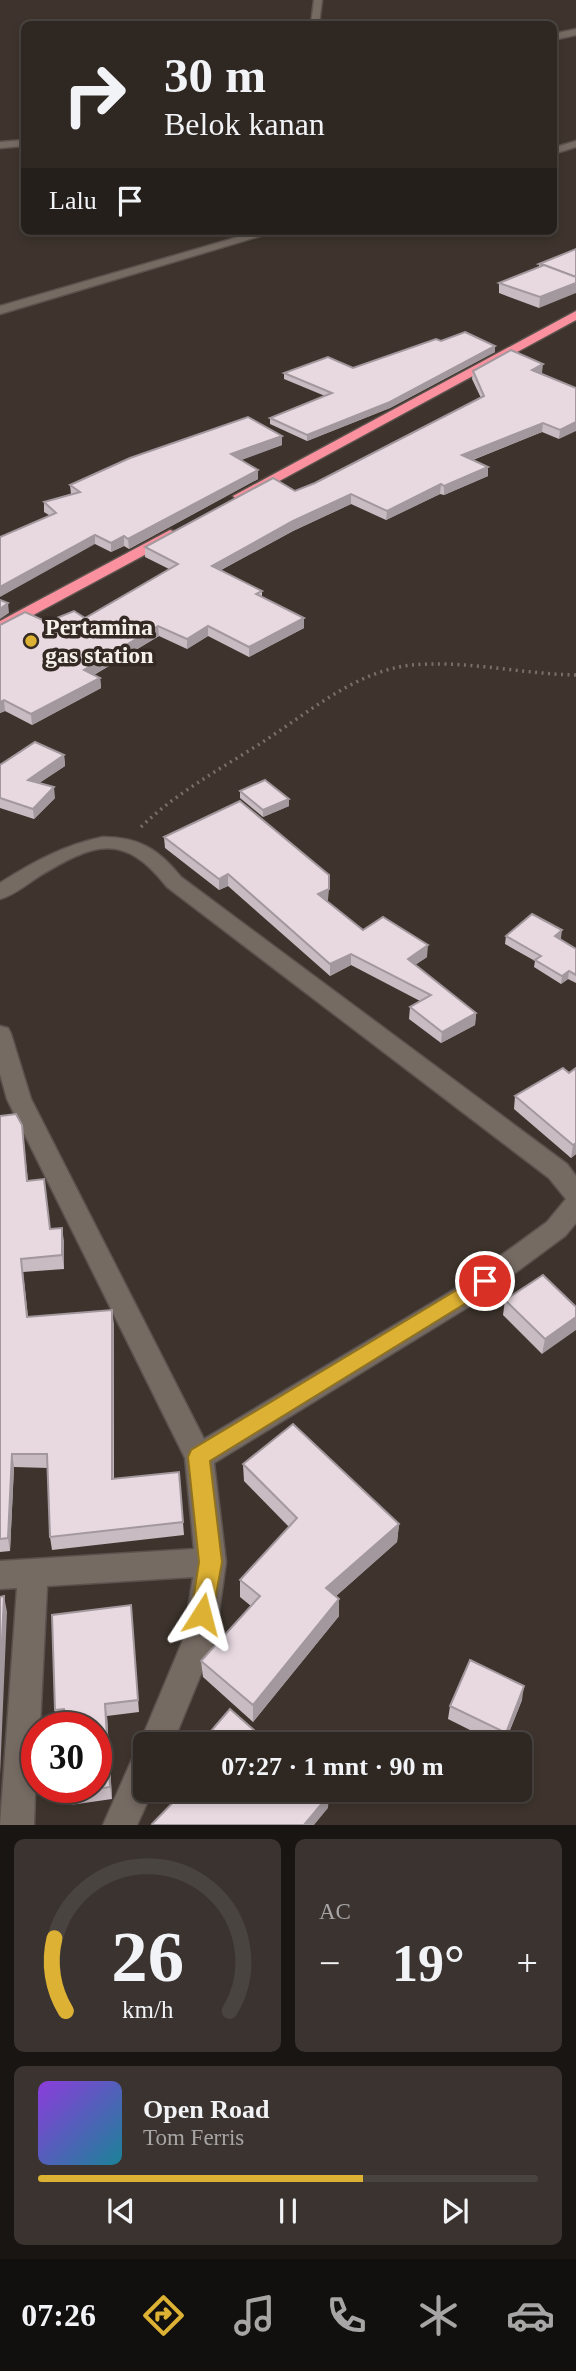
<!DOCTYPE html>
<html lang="id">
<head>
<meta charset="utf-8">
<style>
	:root { --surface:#2e2722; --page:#3a332f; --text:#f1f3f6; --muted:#a7a5a5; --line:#494440; --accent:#ddb133 }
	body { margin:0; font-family:Georgia,serif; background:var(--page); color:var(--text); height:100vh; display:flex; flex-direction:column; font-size:26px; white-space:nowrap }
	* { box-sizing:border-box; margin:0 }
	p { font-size:23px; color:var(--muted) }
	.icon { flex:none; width:38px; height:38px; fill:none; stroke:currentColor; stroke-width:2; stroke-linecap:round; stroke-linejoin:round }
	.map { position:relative; height:1825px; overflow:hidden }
	.drawer { display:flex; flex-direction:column; gap:14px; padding:14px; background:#191513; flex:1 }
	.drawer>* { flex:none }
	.guide { position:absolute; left:21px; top:21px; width:536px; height:214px; border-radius:10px; box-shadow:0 4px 10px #0003,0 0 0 2px var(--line); background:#2e2722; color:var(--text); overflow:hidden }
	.speed { position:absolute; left:21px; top:1712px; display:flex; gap:14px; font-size:35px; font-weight:700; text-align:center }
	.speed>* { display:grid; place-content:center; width:91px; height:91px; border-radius:50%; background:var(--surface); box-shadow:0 4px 10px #0003,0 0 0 2px var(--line); line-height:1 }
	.speed .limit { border:10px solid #d22; background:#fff; color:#111 }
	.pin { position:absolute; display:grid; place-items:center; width:60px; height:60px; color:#fff; margin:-30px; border:4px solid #fff; border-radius:50%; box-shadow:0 2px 7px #0007 }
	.me { position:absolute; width:77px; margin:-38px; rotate:9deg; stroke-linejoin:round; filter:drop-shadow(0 0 5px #0008) }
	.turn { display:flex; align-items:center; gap:24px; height:147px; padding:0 28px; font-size:32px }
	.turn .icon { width:91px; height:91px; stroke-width:2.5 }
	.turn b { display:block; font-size:49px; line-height:60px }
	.then { display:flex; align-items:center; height:66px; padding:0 28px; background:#0003; gap:14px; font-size:26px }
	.big { font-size:52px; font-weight:700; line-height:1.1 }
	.drawer .widget { flex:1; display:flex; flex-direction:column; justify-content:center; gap:10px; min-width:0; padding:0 24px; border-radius:10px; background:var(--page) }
	.drawer .dial { align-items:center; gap:0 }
	.dial svg { height:182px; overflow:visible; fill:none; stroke:var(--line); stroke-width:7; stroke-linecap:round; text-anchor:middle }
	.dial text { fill:var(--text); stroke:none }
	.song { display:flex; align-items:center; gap:21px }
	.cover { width:84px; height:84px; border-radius:10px; background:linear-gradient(135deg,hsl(270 70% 55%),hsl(190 70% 35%)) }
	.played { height:7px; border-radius:4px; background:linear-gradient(90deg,var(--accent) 65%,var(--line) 65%) }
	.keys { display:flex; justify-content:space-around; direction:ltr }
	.heat { display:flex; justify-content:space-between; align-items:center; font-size:38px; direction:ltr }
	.drawer .tiles { flex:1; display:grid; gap:14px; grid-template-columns:1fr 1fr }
	.widget:last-child { grid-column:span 2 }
	.trip { position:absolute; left:133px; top:1732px; width:399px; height:70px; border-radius:10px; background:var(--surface); box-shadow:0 4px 10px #0003,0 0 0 2px var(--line); font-weight:700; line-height:70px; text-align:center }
	.tab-bar { display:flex; height:112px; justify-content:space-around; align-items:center; background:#12100e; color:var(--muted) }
	.tab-bar .icon { width:49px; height:49px }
	.tab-bar .selected { color:var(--accent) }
	.tab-bar b { font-size:32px; color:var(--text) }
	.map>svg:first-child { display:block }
</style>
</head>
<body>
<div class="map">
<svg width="576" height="1825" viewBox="0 0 576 1825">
	<rect width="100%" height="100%" fill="#3e342d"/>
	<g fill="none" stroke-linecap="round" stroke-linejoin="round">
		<defs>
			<g id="minor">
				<path d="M314,0H322L319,24H311Z"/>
				<path d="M576,29V35L553,40V34Z"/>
				<path d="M24,140V146L0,148V142Z"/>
				<path d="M576,141V147L553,154V148Z"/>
				<path d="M259,231H277L0,314V306Z"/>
				<path d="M103,837C140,837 159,850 181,877L567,1164L576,1176V1223L565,1236L473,1304L214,1463L226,1562L215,1640L172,1745H145V1790H153L137,1825H103L133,1757L142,1754L139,1745L183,1640L193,1577L47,1586L40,1727H37L34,1825H0L17,1588L0,1589V1561L194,1549L185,1458L7,1099L0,1074V1026L8,1028L11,1034L31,1099L204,1439L455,1289L547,1222L566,1199L549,1178L167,887C123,831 94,843 38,877C26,885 14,895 0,899V883C33,862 64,845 103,837Z"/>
			</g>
			<g id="highway">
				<path d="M576,311V320L246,499H236L233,496Z"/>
				<path d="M170,530L176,532V538L0,633V621Z"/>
			</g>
		</defs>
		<use href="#minor" stroke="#5b524d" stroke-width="3"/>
		<use href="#highway" stroke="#5b524d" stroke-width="3"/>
		<path stroke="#79706a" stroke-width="3.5" stroke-dasharray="2 4.5" stroke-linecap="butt" d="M141,827C176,793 217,771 258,745C306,715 354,671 412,665C466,660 522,674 576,675"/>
		<use href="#minor" fill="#766b63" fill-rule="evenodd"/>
		<use href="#highway" fill="#fb919e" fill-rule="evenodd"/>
	</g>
	<g fill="#c8bbc1">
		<path d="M576,249L539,308L499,293V283L539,267V264Z"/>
		<path d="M441,341L495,346V352L390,408L307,441L270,424V418L325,396L284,379V373L353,368Z"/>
		<path d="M473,371L542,373H541L576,388L559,439L542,432L473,460L488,476L444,495L440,494L386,520L351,504L293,531L221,570L262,591V597L304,618V628L249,657L208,636L187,649L159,636L94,675L100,678L101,688L32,725L5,711L0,713V625L47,622L85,618L169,569L145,557V547L315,483L481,398L472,379Z"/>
		<path d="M282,436V445L240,460L258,470V479L129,549L124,546L111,552L95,544L44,512V502L71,494L70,485Z"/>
		<path d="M64,755L65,766L39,783L55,798L34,819L0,808V765Z"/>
		<path d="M240,791L289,806L263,817L240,798Z"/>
		<path d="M164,837L328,900L327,901L363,930L427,957L415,965L476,1013L475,1025L441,1043L409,1019L410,1007L420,1001L351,965L330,976L228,886L219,890L165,848Z"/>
		<path d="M506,936L561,938L560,939L576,949V983L568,979L561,984L534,967L535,961L505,944Z"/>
		<path d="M576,1068V1154L571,1158L514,1109L515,1096L569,1073Z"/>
		<path d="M0,1116L22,1125L28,1181L50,1229L64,1241V1269L23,1272L28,1317L114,1324V1479L179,1472L184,1535L52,1550L50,1537L48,1468L14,1467L10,1551L0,1552Z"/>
		<path d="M505,1300L576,1307L542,1354L503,1315Z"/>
		<path d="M243,1464L399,1524L397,1542L336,1596L339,1616L253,1722L203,1677L201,1661L251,1606L240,1597V1580L289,1527L244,1481Z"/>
		<path d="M131,1605L139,1712L107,1716L112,1799L70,1805L68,1793L65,1721L57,1722L55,1710Z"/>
		<path d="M522,1700L504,1745H500L448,1719L450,1706Z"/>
	</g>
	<g fill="#a2989d">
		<path d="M576,283V293L539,308L540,297Z"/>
		<path d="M495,346V352L390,408L307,441V435Z"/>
		<path d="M543,364L542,373L531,378L532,370Z"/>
		<path d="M576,422V431L559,439L560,430Z"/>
		<path d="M543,423L542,432L462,464V455Z"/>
		<path d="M282,436V445L231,464V454Z"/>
		<path d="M488,467V476L444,495V486Z"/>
		<path d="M258,470V479L129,549L128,539Z"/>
		<path d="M441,484L440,494L386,520L387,511Z"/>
		<path d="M351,494V504L293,531L212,575V566L293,521Z"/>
		<path d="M95,535V544L0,597V587Z"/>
		<path d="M124,536V546L111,552V543Z"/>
		<path d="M8,603L9,613L0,619V609Z"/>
		<path d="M304,618V628L249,657V647Z"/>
		<path d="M158,626L159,636L85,680L84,670Z"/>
		<path d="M208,626V636L187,649V639Z"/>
		<path d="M100,678L101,688L32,725L31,714Z"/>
		<path d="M4,700L5,711L0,713V702Z"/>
		<path d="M64,755L65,766L29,790L28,780Z"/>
		<path d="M54,787L55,798L34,819L33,809Z"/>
		<path d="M289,799V806L263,817V810Z"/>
		<path d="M228,874V886L219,890V879Z"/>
		<path d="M329,889L328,900L317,905L318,894Z"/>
		<path d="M562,930L561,938L554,944L555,936Z"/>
		<path d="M428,945L427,957L407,970L408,959Z"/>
		<path d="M351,954V965L330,976V964Z"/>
		<path d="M569,971L568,979L561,984L562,976Z"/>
		<path d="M476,1013L475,1025L441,1043L442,1032Z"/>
		<path d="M576,1143V1154L571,1158L573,1145Z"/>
		<path d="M62,1228L64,1241V1269L62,1255Z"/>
		<path d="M112,1310L114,1324L113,1492L112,1479Z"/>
		<path d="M576,1317V1330L542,1354L545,1339Z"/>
		<path d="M12,1454L14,1467L10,1551L8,1538Z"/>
		<path d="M399,1524L397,1542L326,1605V1588Z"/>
		<path d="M4,1596L7,1612L0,1775V1683Z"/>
		<path d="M339,1599V1616L253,1722V1705Z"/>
		<path d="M524,1686L522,1700L504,1745L506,1733Z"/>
		<path d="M105,1704L107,1716L112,1799L110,1787Z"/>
		<path d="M329,1795L328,1808L314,1825H304Z"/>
	</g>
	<g fill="#e8d9e0" stroke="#a2989d" stroke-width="2">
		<path d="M576,249V277L544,265L539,264Z"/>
		<path d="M544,265L576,277V283L540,297L499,283Z"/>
		<path d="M465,332L495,346L390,402L307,435L270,418L332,393L284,373L328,357L353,368L436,339L441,341Z"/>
		<path d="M511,350L543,364L532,370L576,388V422L560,430L543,423L462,455L488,467L444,486L441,484L387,511L351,494L293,521L212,566L262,591L256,594L304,618L249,647L208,626L187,639L158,626L84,670L100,678L31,714L4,700L0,702V625L25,612L47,622L74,611L85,618L178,564L145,547L273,478L295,491L315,483L484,396L473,371Z"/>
		<path d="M248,417L282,436L231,454L258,470L128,539L124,536L111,543L95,535L0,587V537L56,513L44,502L80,492L70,485L130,458Z"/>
		<path d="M0,600L8,603L0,609Z"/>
		<path d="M35,742L64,755L28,780L54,787L33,809L0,798V765Z"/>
		<path d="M265,780L289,799L263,810L240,791Z"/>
		<path d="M240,801L329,875V889L318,894L363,930L383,917L428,945L408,959L476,1013L442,1032L410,1007L431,995L351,954L330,964L228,874L219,879L164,837Z"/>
		<path d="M532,914L562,930L555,936L576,949V975L569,971L562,976L535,960L541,956L506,936Z"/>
		<path d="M563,1068L569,1073L576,1068V1143L573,1145L515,1096Z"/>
		<path d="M16,1114L22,1125L27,1181L44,1179L50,1229L62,1228V1255L21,1259L27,1317L112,1310V1479L179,1472L183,1522L50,1537L47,1454H12L8,1538L0,1539V1116Z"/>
		<path d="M543,1275L576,1307V1317L545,1339L505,1300Z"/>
		<path d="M293,1424L399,1524L326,1588L339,1599L253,1705L201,1661L260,1596L240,1580L297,1518L243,1464Z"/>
		<path d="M4,1596L0,1683V1597Z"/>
		<path d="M131,1605L138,1700L105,1704L110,1787L68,1793V1787H96V1727H65L64,1709L55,1710L52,1615Z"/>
		<path d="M470,1660L524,1686L506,1733L450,1706Z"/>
		<path d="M230,1709L271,1745H199Z"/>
		<path d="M185,1790H323L329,1795L304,1825H153L152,1824Z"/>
	</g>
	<path fill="#ddb133" stroke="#907321" stroke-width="2" d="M485,1273L492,1276L495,1281L492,1287L210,1461L222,1562L211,1622L202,1625L194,1622L191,1614L199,1562L188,1457L191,1450Z"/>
	<circle fill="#ddb133" stroke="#342a23" stroke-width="2.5" cx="31" cy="641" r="7"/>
	<g text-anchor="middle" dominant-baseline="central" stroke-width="7" stroke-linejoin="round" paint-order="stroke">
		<g font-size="24" font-weight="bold" fill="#f6f0eb" stroke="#342a23" text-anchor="start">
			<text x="45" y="627">Pertamina<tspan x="45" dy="28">gas station</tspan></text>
		</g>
	</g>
</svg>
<div class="speed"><div class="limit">30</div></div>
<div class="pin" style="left:485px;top:1281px;background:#d93025"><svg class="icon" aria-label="arrive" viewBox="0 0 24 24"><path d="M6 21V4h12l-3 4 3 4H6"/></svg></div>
<svg class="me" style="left:202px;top:1614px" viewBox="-20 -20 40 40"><path d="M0-17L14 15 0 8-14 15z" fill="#ddb133" stroke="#fff" stroke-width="4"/></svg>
<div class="trip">07:27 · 1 mnt · 90 m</div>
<div class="guide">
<div class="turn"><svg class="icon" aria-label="right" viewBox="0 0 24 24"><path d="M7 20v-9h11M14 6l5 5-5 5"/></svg><div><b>30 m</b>Belok kanan</div></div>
<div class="then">Lalu<svg class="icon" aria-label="arrive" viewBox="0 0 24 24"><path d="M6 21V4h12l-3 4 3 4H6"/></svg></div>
</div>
</div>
<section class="drawer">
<div class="tiles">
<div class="widget dial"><svg viewBox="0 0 100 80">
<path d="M14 69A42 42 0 1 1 86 69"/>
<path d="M14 69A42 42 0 0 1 9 37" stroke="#ddb133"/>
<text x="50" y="56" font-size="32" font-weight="700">26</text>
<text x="50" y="72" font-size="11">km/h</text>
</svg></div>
<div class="widget"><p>AC</p>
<div class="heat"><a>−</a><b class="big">19°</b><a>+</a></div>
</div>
<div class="widget">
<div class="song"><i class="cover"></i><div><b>Open Road</b><p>Tom Ferris</p></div></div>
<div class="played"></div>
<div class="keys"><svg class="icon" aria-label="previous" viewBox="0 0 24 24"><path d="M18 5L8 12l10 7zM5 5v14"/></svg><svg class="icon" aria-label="pause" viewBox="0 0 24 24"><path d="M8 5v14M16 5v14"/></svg><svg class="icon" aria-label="next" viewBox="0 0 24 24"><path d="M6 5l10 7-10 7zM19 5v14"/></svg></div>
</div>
</div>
</section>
<nav class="tab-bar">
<b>07:26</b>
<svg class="icon selected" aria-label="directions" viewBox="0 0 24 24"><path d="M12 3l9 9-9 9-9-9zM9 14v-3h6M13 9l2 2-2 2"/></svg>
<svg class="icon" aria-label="music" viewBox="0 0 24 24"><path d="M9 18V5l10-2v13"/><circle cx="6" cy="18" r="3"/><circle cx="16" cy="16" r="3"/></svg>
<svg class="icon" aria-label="phone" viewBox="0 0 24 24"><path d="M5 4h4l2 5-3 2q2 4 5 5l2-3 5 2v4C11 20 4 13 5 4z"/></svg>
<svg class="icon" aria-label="climate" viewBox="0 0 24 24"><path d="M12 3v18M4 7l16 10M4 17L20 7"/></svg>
<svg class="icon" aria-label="car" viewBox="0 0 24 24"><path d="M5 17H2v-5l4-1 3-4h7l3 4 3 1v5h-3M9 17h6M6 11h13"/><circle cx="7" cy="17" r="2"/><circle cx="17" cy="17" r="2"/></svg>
</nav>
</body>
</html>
